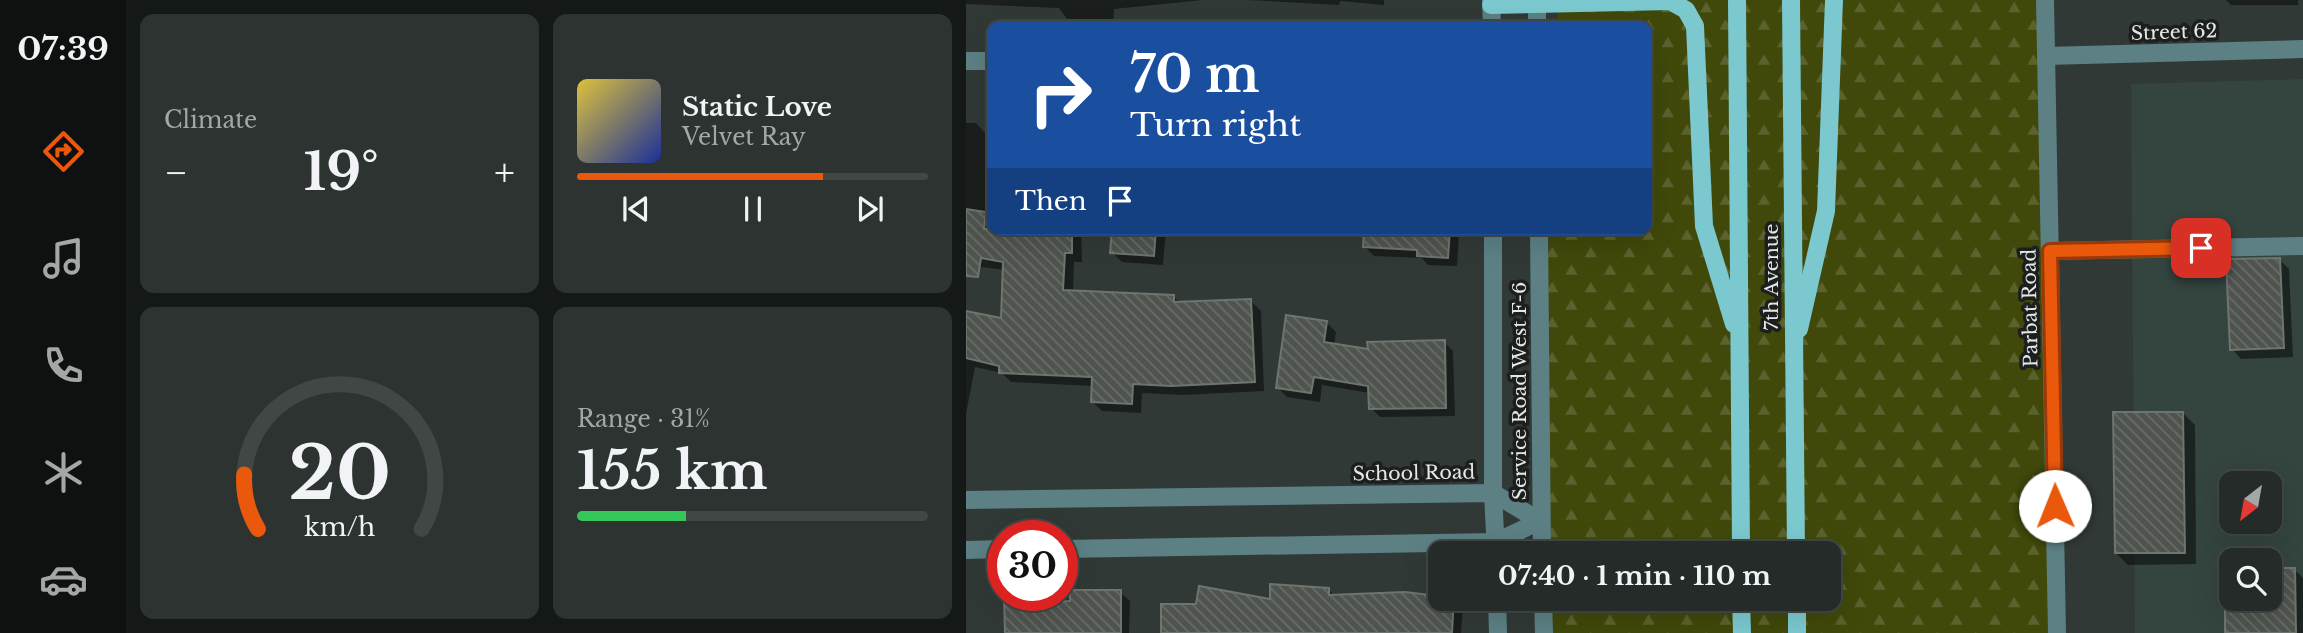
<!DOCTYPE html>
<html lang="en">
<head>
<meta charset="utf-8">
<style>
	:root { --surface:#252b29; --page:#2d3331; --text:#f1f3f6; --muted:#a3a7a8; --line:#424746; --accent:#ea580c }
	body { margin:0; font-family:"Libre Baskerville",serif; background:var(--page); color:var(--text); height:100vh; display:flex; flex-direction:column; font-size:26px; white-space:nowrap }
	* { box-sizing:border-box; margin:0 }
	p { font-size:23px; color:var(--muted) }
	.icon { flex:none; width:38px; height:38px; fill:none; stroke:currentColor; stroke-width:2; stroke-linecap:round; stroke-linejoin:round }
	.map { position:relative; flex:1; overflow:hidden }
	.drawer { display:flex; flex-direction:column; gap:14px; padding:14px; background:#141817; width:840px }
	.drawer>* { flex:none }
	.top-card { position:absolute; left:21px; top:21px; width:665px; height:214px; border-radius:14px; box-shadow:0 7px 28px #0002,0 0 0 2px var(--line); background:#1a4fa0; color:#fff; overflow:hidden }
	.needle { width:46px; rotate:211deg }
	.fabs { position:absolute; left:1253px; top:471px; display:grid; gap:14px }
	.fabs a { display:grid; place-items:center; width:63px; height:63px; border-radius:14px; background:var(--surface); box-shadow:0 7px 28px #0002,0 0 0 2px var(--line); font-size:35px }
	.speed { position:absolute; left:21px; top:520px; display:flex; gap:14px; font-size:35px; font-weight:700; text-align:center }
	.speed>* { display:grid; place-content:center; width:91px; height:91px; border-radius:50%; background:var(--surface); box-shadow:0 7px 28px #0002,0 0 0 2px var(--line); line-height:1 }
	.speed .limit { border:10px solid #d22; background:#fff; color:#111 }
	.pin { position:absolute; display:grid; place-items:center; width:60px; height:60px; color:#fff; margin:-30px; border-radius:14px; box-shadow:0 4px 10px #0006 }
	.me { position:absolute; width:77px; margin:-38px; rotate:359deg; stroke-linejoin:round; filter:drop-shadow(0 0 5px #0008) }
	.turn { display:flex; align-items:center; gap:24px; height:147px; padding:0 28px; font-size:32px }
	.turn .icon { width:91px; height:91px; stroke-width:2.5 }
	.turn b { display:block; font-size:49px; line-height:60px }
	.then { display:flex; align-items:center; height:66px; padding:0 28px; background:#0003; gap:14px; font-size:26px }
	.big { font-size:52px; font-weight:700; line-height:1.1 }
	.drawer .widget { flex:1; display:flex; flex-direction:column; justify-content:center; gap:10px; min-width:0; padding:0 24px; border-radius:14px; background:var(--page) }
	.drawer .dial { align-items:center; gap:0 }
	.dial svg { height:182px; overflow:visible; fill:none; stroke:var(--line); stroke-width:7; stroke-linecap:round; text-anchor:middle }
	.dial text { fill:var(--text); stroke:none }
	.song { display:flex; align-items:center; gap:21px }
	.cover { width:84px; height:84px; border-radius:10px; background:linear-gradient(135deg,hsl(50 70% 55%),hsl(230 70% 35%)) }
	.played { height:7px; border-radius:4px; background:linear-gradient(90deg,var(--accent) 70%,var(--line) 70%) }
	.keys { display:flex; justify-content:space-around; direction:ltr }
	.heat { display:flex; justify-content:space-between; align-items:center; font-size:38px; direction:ltr }
	.charge { height:10px; border-radius:5px; background:linear-gradient(90deg,#34c759 31%,var(--line) 0) }
	.drawer .tiles { flex:1; display:grid; gap:14px; grid-template-columns:repeat(2,1fr) }
	.trip { position:absolute; left:462px; top:541px; width:413px; height:70px; border-radius:14px; background:var(--surface); box-shadow:0 7px 28px #0002,0 0 0 2px var(--line); font-weight:700; line-height:70px; text-align:center }
	main { display:flex; flex:1; min-height:0 }
	.dock { display:flex; flex-direction:column; width:126px; justify-content:space-around; align-items:center; background:#0f1110; color:var(--muted) }
	.dock .icon { width:49px; height:49px }
	.dock .selected { color:var(--accent) }
	.dock b { font-size:32px; color:var(--text) }
	.map>svg:first-child { display:block }
</style>
</head>
<body>
<main>
<nav class="dock">
<b>07:39</b>
<svg class="icon selected" aria-label="directions" viewBox="0 0 24 24"><path d="M12 3l9 9-9 9-9-9zM9 14v-3h6M13 9l2 2-2 2"/></svg>
<svg class="icon" aria-label="music" viewBox="0 0 24 24"><path d="M9 18V5l10-2v13"/><circle cx="6" cy="18" r="3"/><circle cx="16" cy="16" r="3"/></svg>
<svg class="icon" aria-label="phone" viewBox="0 0 24 24"><path d="M5 4h4l2 5-3 2q2 4 5 5l2-3 5 2v4C11 20 4 13 5 4z"/></svg>
<svg class="icon" aria-label="climate" viewBox="0 0 24 24"><path d="M12 3v18M4 7l16 10M4 17L20 7"/></svg>
<svg class="icon" aria-label="car" viewBox="0 0 24 24"><path d="M5 17H2v-5l4-1 3-4h7l3 4 3 1v5h-3M9 17h6M6 11h13"/><circle cx="7" cy="17" r="2"/><circle cx="17" cy="17" r="2"/></svg>
</nav>
<section class="drawer">
<div class="tiles">
<div class="widget"><p>Climate</p>
<div class="heat"><a>−</a><b class="big">19°</b><a>+</a></div>
</div>
<div class="widget">
<div class="song"><i class="cover"></i><div><b>Static Love</b><p>Velvet Ray</p></div></div>
<div class="played"></div>
<div class="keys"><svg class="icon" aria-label="previous" viewBox="0 0 24 24"><path d="M18 5L8 12l10 7zM5 5v14"/></svg><svg class="icon" aria-label="pause" viewBox="0 0 24 24"><path d="M8 5v14M16 5v14"/></svg><svg class="icon" aria-label="next" viewBox="0 0 24 24"><path d="M6 5l10 7-10 7zM19 5v14"/></svg></div>
</div>
<div class="widget dial"><svg viewBox="0 0 100 80">
<path d="M14 69A42 42 0 1 1 86 69"/>
<path d="M14 69A42 42 0 0 1 8 45" stroke="#ea580c"/>
<text x="50" y="56" font-size="32" font-weight="700">20</text>
<text x="50" y="72" font-size="11">km/h</text>
</svg></div>
<div class="widget"><p>Range · 31%</p><b class="big">155 km</b><div class="charge"></div></div>
</div>
</section>
<div class="map">
<svg width="1337" height="633" viewBox="0 0 1337 633">
	<defs>
		<pattern id="forest-firs" width="22" height="20" patternUnits="userSpaceOnUse" patternTransform="scale(1.75)"><rect width="22" height="20" fill="#40480a"/><path d="M5 1l3.5 6h-7zM16 11l3.5 6h-7z" fill="#5b622e"/></pattern>
		<pattern id="building-back-hatch" width="6" height="6" patternUnits="userSpaceOnUse" patternTransform="scale(1.75)"><rect width="6" height="6" fill="#4f544f"/><path d="M-1 5l2 2M0 0l6 6M5-1l2 2" fill="none" stroke="#686d68"/></pattern>
	</defs>
	<rect width="100%" height="100%" fill="#313937"/>
	<path fill="#34443f" fill-rule="evenodd" d="M1337,79V633H1169L1165,84ZM1265,483H1304V522H1265ZM1265,560H1304V598H1265Z"/>
	<path fill="url(#forest-firs)" d="M592,0H1081L1088,633H573V599L863,598V553H572L583,229H681V26H591Z"/>
	<g fill="#0007">
		<path d="M0,0H237L148,9L147,26L104,23L93,8L0,4Z"/>
		<path d="M281,0H418V5L374,1L373,5Z"/>
		<path d="M1260,0H1332V5H1265Z"/>
		<path d="M0,123H10L19,133L26,134V229H115L116,262H108L107,292L208,297L215,304L285,301L295,311L298,391L216,395L176,393L175,413L136,411L126,401L127,386L45,382L36,373L9,367L0,414V313L37,320L39,270L0,265Z"/>
		<path d="M147,229H200L197,265L156,262L146,252Z"/>
		<path d="M400,229H487L493,235L491,266L462,265L456,258L408,256L398,246Z"/>
		<path d="M1314,260L1323,269L1327,357L1275,359L1266,349Z"/>
		<path d="M361,323L370,332L368,346L403,351L478,342L487,351L489,416L414,417L405,408L404,393L356,385L354,402L321,397L311,387Z"/>
		<path d="M1217,413L1229,425L1230,564L1162,565L1150,553Z"/>
		<path d="M1304,570H1329L1337,578V633H1261L1260,571H1265V598H1304Z"/>
		<path d="M362,589L369,596L489,598L497,607L495,633H197L305,601Z"/>
		<path d="M154,592L164,601L163,633H40L56,596L63,603H106Z"/>
	</g>
	<g fill="url(#building-back-hatch)" stroke="#6e746e" stroke-width="2">
		<path d="M0,209L20,212L18,229H106V253H99L97,290L208,295V302L285,299L289,382L205,386L167,384L166,404L125,402L126,377L33,373V366L0,358V311L35,318L37,262L15,258L12,277L0,276Z"/>
		<path d="M146,229H190L188,256L144,253Z"/>
		<path d="M398,229H484L482,258L451,256V250L397,247Z"/>
		<path d="M1314,258L1318,348L1264,350L1260,259Z"/>
		<path d="M320,315L361,321L358,342L402,349L401,342L479,340L480,408L403,409L402,386L348,377L345,393L310,388Z"/>
		<path d="M1147,412H1217L1219,553H1149Z"/>
		<path d="M1304,568H1329L1330,633H1259V598H1304Z"/>
		<path d="M304,584L363,588V595L439,592L488,598L486,633H195V604H230L233,586L304,599Z"/>
		<path d="M104,590H155V633H39L38,595H57V602L104,601Z"/>
	</g>
	<g fill="none" stroke-linecap="round" stroke-linejoin="round">
		<g stroke="#5c8084" stroke-width="18">
			<path d="M525,0L526,26"/>
			<path d="M571,0V26"/>
			<path d="M1079,0L1091,633"/>
			<path d="M1080,56L1337,49"/>
			<path d="M0,61H26"/>
			<path d="M527,229V493L530,553"/>
			<path d="M573,229L576,553"/>
			<path d="M1084,251L1336,246"/>
			<path d="M0,500L527,493L574,521"/>
			<path d="M96,549L530,542L574,521"/>
			<path d="M0,550L37,549"/>
			<path d="M531,598L532,633"/>
			<path d="M577,598L578,633"/>
		</g>
		<g stroke="#7bc9cf" stroke-width="18">
			<path d="M771,0L775,553"/>
			<path d="M825,0L830,553"/>
			<path d="M525,5L704,1L720,10L729,26L738,226L768,324"/>
			<path d="M833,329L860,211L868,0"/>
			<path d="M775,598L776,633"/>
			<path d="M831,598V633"/>
		</g>
	</g>
	<g fill="none" stroke-linecap="round" stroke-linejoin="round">
		<defs>
			<path id="route" d="M1089,506L1084,251L1235,248"/>
		</defs>
		<use href="#route" stroke="#983908" stroke-width="18"/>
		<use href="#route" stroke="#ea580c" stroke-width="12"/>
	</g>
	<g text-anchor="middle" dominant-baseline="central" stroke-width="7" stroke-linejoin="round" paint-order="stroke">
		<g font-size="19" fill="#e3e8e6" stroke="#1c1f1e">
			<text transform="translate(1208 32) rotate(-2)">Street 62</text>
			<text transform="translate(805 277) rotate(-90)">7th Avenue</text>
			<text transform="translate(1064 308) rotate(-91)">Parbat Road</text>
			<text transform="translate(553 391) rotate(-90)">Service Road West F-6</text>
			<text transform="translate(448 473) rotate(-1)">School Road</text>
		</g>
	</g>
</svg>
<div class="fabs">
<a><svg class="needle" viewBox="-14 -14 28 28"><path d="M0-13l5 13h-10z" fill="#e53935"/><path d="M0 13l5-13h-10z" fill="#a3a7a8"/></svg></a>
<a><svg class="icon" aria-label="search" viewBox="0 0 24 24"><circle cx="10" cy="10" r="6"/><path d="M15 15l6 6"/></svg></a>
</div>
<div class="speed"><div class="limit">30</div></div>
<div class="pin" style="left:1235px;top:248px;background:#d93025"><svg class="icon" aria-label="arrive" viewBox="0 0 24 24"><path d="M6 21V4h12l-3 4 3 4H6"/></svg></div>
<svg class="me" style="left:1089px;top:506px" viewBox="-20 -20 40 40"><circle r="19" fill="#fff"/><path d="M0-13L10 11 0 6-10 11z" fill="#ea580c"/></svg>
<div class="trip">07:40 · 1 min · 110 m</div>
<div class="top-card">
<div class="turn"><svg class="icon" aria-label="right" viewBox="0 0 24 24"><path d="M7 20v-9h11M14 6l5 5-5 5"/></svg><div><b>70 m</b>Turn right</div></div>
<div class="then">Then<svg class="icon" aria-label="arrive" viewBox="0 0 24 24"><path d="M6 21V4h12l-3 4 3 4H6"/></svg></div>
</div>
</div>
</main>
</body>
</html>
